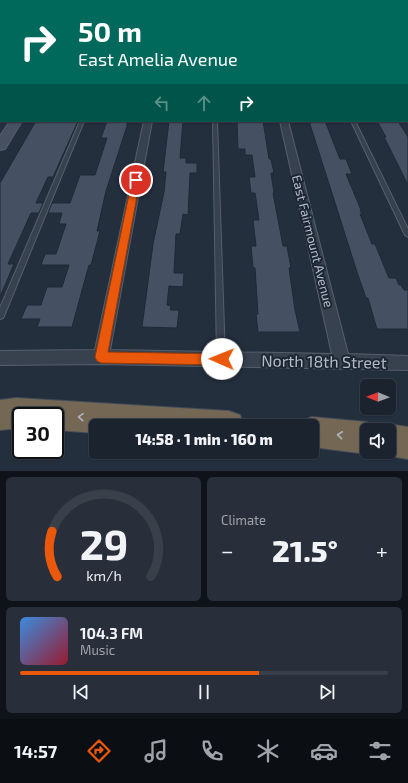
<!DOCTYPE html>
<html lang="en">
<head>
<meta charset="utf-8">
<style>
	:root { --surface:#1b232e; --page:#282f3a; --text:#f1f3f6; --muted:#a0a4aa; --line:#39404a; --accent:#ea580c }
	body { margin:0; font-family:"Exo 2",sans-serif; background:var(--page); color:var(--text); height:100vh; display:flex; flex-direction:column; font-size:15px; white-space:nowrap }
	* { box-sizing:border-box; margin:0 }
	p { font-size:13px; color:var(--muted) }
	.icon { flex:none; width:22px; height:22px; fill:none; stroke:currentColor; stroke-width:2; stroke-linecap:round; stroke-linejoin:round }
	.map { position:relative; height:471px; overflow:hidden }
	.drawer { display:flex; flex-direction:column; gap:6px; padding:6px; background:#0f1319; flex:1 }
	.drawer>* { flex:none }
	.hud { position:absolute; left:0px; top:0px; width:408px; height:122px; box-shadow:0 1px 3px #0004,0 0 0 1px var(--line); background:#00695c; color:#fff; overflow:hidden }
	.needle { width:26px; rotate:271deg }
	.buttons { position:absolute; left:360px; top:379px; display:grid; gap:8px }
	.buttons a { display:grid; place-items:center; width:36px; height:36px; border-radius:6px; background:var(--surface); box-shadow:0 1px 3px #0004,0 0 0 1px var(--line); font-size:20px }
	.speed { position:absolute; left:12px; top:407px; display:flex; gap:8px; font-size:20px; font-weight:700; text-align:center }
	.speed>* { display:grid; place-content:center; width:52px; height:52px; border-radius:50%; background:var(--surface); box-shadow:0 1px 3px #0004,0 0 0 1px var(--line); line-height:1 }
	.speed .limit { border:2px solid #111; border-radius:6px; background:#fff; color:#111 }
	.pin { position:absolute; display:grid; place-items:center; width:34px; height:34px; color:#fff; margin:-17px; border:2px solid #fff; border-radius:50%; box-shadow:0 1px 4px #0007 }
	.me { position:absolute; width:44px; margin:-22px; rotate:271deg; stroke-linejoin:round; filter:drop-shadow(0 0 3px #0008) }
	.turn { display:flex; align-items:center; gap:14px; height:84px; padding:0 12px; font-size:18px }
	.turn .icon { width:52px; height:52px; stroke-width:2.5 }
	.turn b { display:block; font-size:28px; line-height:34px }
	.lanes { display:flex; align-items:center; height:38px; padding:0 12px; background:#0003; justify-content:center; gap:20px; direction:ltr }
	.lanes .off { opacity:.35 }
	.big { font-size:30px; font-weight:800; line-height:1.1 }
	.drawer .tile { flex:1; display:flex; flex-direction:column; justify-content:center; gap:6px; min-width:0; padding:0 14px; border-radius:6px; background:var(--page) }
	.drawer .dial { align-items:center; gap:0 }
	.dial svg { height:104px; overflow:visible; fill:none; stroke:var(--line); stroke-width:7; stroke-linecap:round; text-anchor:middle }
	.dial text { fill:var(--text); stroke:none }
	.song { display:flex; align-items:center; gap:12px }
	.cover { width:48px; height:48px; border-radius:6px; background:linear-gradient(135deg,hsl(210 70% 55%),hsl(350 70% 35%)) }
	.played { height:4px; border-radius:2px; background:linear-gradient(90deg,var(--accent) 65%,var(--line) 65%) }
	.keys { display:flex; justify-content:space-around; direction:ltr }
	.heat { display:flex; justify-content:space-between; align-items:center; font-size:22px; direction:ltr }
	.drawer .tiles { flex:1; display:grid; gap:6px; grid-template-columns:1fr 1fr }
	.tile:last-child { grid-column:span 2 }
	.trip { position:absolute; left:89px; top:419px; width:230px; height:40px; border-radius:6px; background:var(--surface); box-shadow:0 1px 3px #0004,0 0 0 1px var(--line); font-weight:800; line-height:40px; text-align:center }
	.tab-bar { display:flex; height:64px; justify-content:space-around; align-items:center; background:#0b0e12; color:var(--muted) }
	.tab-bar .icon { width:28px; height:28px }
	.tab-bar .on { color:var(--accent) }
	.tab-bar b { font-size:18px; color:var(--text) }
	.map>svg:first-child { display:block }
</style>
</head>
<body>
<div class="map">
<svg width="408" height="471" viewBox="0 0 408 471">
	<rect width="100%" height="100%" fill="#242f3e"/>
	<g fill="#455162" stroke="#1f2835">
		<path d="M36,121H78L53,177H48L36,203H43L39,213H31L8,264H14L0,297V183Z"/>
		<path d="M107,121H127V126L106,191L97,231H100L91,265H89L72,327H37L40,319H21L27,305H41L47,287H62L69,265H41L45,254H56L66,224H59L62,213H48L52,203H70L80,175H95L107,138H101Z"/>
		<path d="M169,121H183L180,158H186V163H197V173H190L188,215L183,214L180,234H176L174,273H184L183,287L169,286L167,305L171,306L170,310H179L177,328L142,327L153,244L164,192L166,172H163Z"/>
		<path d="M237,121H263L269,159H271L274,173H271L274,193H273L283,246H287L291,268H289L295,310L300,332H258L256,314H258L255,268H253L251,246H256L253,220H259L255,193H251L249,177H255L252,155H245V149H238Z"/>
		<path d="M309,121H325L340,159H346L352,174H346L361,210H360L362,214H360L372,244H375L389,278H396L399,285H401L404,290H408V329H377L368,298H366L357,272Z"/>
		<path d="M377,121H398L408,137V185L384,137H386Z"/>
	</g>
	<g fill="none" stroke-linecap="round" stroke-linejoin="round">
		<defs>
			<g id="service">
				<rect x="0" y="20" width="1" height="3"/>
				<rect x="407" y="27" width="1" height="3"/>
				<path d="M80,121H84L4,316L3,318L0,319V308Z"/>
				<path d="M213,121H217L225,359L224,362L221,363L218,362L217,359Z"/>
				<path d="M351,121H355L408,229V237L405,235Z"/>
			</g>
			<g id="minor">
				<rect x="251" y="0" width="6" height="1"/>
				<rect x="407" y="96" width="1" height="5"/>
				<rect x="0" y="104" width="1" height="4"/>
				<rect x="407" y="106" width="1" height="6"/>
				<path d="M144,121H152L110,350L332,354L280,121H288L348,354L408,356V370L101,364L0,365V351L95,350Z"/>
			</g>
			<g id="tertiary">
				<rect x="0" y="11" width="1" height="4"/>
				<rect x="407" y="13" width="1" height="4"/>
			</g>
			<g id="secondary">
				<path d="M77,0H85L76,1Z"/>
				<path d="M1,108V116L0,117V109Z"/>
				<path d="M10,121H22L5,149L0,150V136Z"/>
			</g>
			<g id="motorway">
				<path d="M16,398L229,411L240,415L244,426H96V433L55,430V416H21V428L0,430V400Z"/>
				<path d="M312,417L367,422L379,429L389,424L408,427V459L389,456L380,452H389V430H367V452H371L367,454L312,447V426H299L301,421Z"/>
			</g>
		</defs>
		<use href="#service" stroke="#565f6c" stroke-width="2"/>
		<use href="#minor" stroke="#565f6c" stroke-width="2"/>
		<use href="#tertiary" stroke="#565f6c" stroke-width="2"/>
		<use href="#secondary" stroke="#565f6c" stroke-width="2"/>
		<use href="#motorway" stroke="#434c59" stroke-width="2"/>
		<use href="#service" fill="#38414e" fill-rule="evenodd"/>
		<use href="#minor" fill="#38414e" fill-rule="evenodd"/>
		<use href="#tertiary" fill="#38414e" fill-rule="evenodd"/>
		<use href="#secondary" fill="#465061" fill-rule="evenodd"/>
		<use href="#motorway" fill="#746855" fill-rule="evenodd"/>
	</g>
	<defs><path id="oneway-chevron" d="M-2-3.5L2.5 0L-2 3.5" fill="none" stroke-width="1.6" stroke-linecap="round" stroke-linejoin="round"/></defs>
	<g stroke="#aeb4bd">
		<use href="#oneway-chevron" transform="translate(81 417) rotate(-177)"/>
		<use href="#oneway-chevron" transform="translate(340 435) rotate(-174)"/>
	</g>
	<path fill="#ea580c" stroke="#983908" d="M136,178L140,180L108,352L222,354L226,355L227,359L226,363L222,365L101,363L97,361L95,357L132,180Z"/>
	<g text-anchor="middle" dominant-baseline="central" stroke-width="4" stroke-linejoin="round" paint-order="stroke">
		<g font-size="13" fill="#b4bcc9" stroke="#1d2633">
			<text transform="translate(313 241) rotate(76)">East Fairmount Avenue</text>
		</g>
		<g font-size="16" fill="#b4bcc9" stroke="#1d2633">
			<text transform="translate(324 361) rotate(1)">North 18th Street</text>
		</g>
	</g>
</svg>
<div class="buttons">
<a><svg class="needle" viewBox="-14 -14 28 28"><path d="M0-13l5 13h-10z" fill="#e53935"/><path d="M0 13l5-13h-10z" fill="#a0a4aa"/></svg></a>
<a><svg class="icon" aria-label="sound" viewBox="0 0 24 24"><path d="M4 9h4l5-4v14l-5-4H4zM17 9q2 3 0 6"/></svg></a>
</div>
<div class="speed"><div class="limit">30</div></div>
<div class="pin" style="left:136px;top:180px;background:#d93025"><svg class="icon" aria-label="arrive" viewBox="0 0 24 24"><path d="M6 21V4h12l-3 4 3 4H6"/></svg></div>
<svg class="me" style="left:222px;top:359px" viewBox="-20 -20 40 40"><circle r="19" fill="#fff"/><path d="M0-13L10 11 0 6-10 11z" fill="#ea580c"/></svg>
<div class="trip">14:58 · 1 min · 160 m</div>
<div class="hud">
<div class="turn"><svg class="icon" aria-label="right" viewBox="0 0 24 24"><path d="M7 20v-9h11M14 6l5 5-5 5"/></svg><div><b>50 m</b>East Amelia Avenue</div></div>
<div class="lanes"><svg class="icon off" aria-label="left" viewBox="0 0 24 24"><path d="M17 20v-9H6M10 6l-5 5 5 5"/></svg><svg class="icon off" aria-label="ahead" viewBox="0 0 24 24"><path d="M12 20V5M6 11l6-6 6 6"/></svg><svg class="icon" aria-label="right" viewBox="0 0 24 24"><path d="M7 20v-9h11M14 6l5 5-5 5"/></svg></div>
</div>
</div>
<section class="drawer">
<div class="tiles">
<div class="tile dial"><svg viewBox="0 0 100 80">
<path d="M14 69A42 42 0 1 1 86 69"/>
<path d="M14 69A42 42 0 0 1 10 34" stroke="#ea580c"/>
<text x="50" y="56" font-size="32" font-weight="700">29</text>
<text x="50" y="72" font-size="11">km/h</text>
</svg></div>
<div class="tile"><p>Climate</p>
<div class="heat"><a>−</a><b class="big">21.5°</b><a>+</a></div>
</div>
<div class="tile">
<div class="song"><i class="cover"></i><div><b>104.3 FM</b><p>Music</p></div></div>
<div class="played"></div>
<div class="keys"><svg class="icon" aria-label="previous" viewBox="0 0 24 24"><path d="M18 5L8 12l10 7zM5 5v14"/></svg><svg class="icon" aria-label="pause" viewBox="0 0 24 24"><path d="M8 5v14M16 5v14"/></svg><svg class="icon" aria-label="next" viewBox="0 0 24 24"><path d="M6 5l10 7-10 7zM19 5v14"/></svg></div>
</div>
</div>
</section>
<nav class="tab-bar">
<b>14:57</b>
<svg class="icon on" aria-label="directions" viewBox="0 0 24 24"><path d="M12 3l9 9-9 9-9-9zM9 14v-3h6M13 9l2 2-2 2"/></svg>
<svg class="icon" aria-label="music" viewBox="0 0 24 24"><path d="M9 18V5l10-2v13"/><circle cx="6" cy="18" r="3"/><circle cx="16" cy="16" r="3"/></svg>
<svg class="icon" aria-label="phone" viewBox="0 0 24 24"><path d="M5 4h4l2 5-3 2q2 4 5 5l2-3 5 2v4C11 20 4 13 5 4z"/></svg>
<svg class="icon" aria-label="climate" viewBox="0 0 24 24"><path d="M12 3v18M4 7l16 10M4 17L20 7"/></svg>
<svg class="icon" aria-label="car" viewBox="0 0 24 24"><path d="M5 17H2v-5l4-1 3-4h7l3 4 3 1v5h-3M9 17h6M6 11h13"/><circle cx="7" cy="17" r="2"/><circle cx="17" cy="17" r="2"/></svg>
<svg class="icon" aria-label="filters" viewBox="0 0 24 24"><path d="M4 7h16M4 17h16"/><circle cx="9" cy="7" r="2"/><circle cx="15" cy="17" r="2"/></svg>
</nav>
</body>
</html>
